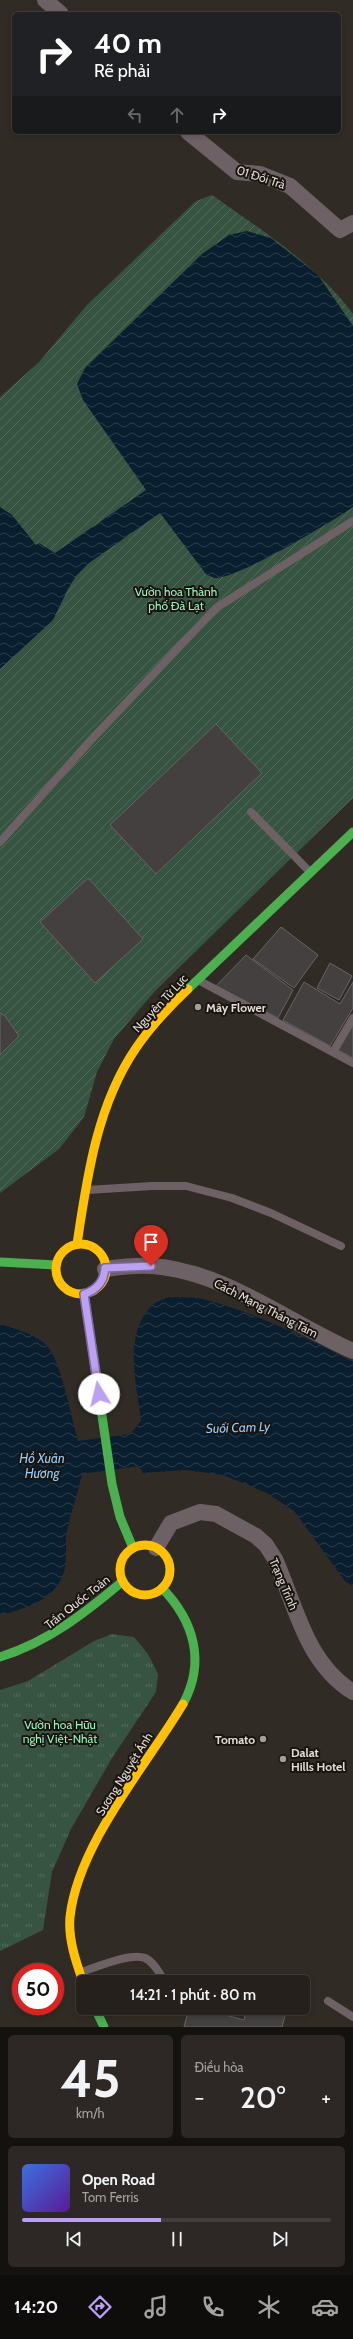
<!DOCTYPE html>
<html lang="vi">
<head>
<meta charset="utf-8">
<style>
	:root { --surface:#25201c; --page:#2d2825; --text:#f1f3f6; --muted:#a3a3a3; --line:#423e3b; --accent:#bca0f2 }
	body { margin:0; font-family:Cabin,sans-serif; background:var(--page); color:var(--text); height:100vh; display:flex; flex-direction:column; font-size:15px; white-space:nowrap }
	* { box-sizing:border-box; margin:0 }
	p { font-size:13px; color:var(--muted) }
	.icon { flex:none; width:22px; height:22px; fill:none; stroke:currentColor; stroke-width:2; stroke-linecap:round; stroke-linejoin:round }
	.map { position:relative; height:2027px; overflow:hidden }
	.drawer { display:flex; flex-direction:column; gap:8px; padding:8px; background:#14120f; flex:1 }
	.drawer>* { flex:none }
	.hud { position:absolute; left:12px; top:12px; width:329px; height:122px; border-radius:6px; box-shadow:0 2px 6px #0003,0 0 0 1px var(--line); background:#202124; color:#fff; overflow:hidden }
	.speed { position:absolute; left:12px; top:1963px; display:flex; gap:8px; font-size:20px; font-weight:700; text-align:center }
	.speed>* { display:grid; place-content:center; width:52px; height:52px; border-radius:50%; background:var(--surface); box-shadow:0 2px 6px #0003,0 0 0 1px var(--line); line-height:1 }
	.speed .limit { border:6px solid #d22; background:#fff; color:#111 }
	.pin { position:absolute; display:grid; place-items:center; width:34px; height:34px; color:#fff; margin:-41px -17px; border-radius:50% 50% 50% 0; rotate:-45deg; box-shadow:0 0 4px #0007 }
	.pin .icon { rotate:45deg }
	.me { position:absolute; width:44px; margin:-22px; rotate:351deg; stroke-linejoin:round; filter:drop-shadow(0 0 3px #0008) }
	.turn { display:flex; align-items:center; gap:14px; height:84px; padding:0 16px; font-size:18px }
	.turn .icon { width:52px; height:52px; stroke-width:2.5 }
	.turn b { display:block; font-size:28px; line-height:34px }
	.lanes { display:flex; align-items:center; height:38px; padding:0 16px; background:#0003; justify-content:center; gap:20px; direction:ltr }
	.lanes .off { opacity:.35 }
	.big { font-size:30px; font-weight:600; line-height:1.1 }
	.drawer .widget { flex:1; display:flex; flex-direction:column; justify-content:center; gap:6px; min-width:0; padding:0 14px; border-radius:6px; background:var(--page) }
	.drawer .dial { align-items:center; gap:0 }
	.dial b { font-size:52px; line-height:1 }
	.song { display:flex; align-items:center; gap:12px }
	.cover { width:48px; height:48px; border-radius:6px; background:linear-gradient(135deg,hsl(220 70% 55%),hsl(270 70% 35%)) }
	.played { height:4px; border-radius:2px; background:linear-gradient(90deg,var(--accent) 45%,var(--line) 45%) }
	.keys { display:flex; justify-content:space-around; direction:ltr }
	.heat { display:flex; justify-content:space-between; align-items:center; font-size:22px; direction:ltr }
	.drawer .tiles { flex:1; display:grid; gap:8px; grid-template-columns:1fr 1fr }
	.widget:last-child { grid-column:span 2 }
	.trip { position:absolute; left:76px; top:1975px; width:234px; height:40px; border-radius:6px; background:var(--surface); box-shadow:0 2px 6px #0003,0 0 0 1px var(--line); font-weight:600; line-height:40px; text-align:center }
	.menu { display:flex; height:64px; justify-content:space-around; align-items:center; background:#0f0d0b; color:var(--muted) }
	.menu .icon { width:28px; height:28px }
	.menu .on { color:var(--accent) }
	.menu b { font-size:18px; color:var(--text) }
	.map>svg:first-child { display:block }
</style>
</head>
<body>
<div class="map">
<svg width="353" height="2027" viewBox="0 0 353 2027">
	<defs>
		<pattern id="park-tufts" width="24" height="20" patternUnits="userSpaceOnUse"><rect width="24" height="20" fill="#365441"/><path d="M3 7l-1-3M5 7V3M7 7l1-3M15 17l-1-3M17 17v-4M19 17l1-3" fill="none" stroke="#536c5c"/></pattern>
		<pattern id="garden-furrows" width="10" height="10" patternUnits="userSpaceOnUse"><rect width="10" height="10" fill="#365441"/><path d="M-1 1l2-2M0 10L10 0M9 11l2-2" fill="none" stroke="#536c5c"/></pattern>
		<pattern id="water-waves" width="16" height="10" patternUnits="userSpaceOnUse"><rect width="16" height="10" fill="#091e2f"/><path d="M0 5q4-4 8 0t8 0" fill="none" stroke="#2d3e4c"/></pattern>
	</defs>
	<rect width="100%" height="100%" fill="#312b25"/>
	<path fill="url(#park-tufts)" d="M112,1634L134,1637L148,1654L158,1674L156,1692L112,1758L71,1829L52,1872L43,1930L0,1951V1690L28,1681L94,1641Z"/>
	<path fill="url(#garden-furrows)" d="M212,195C260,229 318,266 353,314V798L155,991L114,1039L97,1072L84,1117L59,1149L0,1193V397L39,362L87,305L196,201Z"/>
	<g fill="url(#water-waves)">
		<path d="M247,231L271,238L318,275L353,326V507C333,521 234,581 214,578C212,577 208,575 206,574L160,513L89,563L76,576L68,589L53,620L0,669V507L12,515L36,545L39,543L55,553L146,490L83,400L77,384L85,368L202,254L229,235Z"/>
		<path d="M169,1297C180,1297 192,1297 203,1299C251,1311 309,1339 353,1362V1586L345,1581L294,1511L267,1493L223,1475L185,1470L143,1473L139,1466L82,1474C78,1493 71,1512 67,1531C65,1543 67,1556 65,1568C59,1598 27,1609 0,1615V1324C15,1329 36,1334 47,1346C61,1361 72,1420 78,1441L130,1434L141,1421C137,1385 122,1333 153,1305C157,1301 164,1299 169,1297Z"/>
	</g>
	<g fill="#444040" stroke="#676464">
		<path d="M216,724L262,773L156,874L110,825Z"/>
		<path d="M88,878L143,939L95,983L40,922Z"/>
		<path d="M281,927L318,955L294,988L253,959Z"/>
		<path d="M246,955L293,990L278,1018L216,986Z"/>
		<path d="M330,963L352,976L339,1000L317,988Z"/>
		<path d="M304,982L340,1004L353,982V1008L330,1046L283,1020Z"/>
		<path d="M0,1013L5,1016L19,1036L0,1055Z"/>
		<path d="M353,1025V1058L338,1050Z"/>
		<path d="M189,2008H199L244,2020L247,2008L268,2010L269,2008H287L282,2027H184Z"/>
	</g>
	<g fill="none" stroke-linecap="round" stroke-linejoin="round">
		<g stroke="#6d6166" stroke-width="8">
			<path d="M251,812L310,872"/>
			<path d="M0,842L91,740L216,608L353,521"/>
			<path d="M198,980L353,1063"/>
			<path d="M333,1052L353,1018"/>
			<path d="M87,1190L152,1186H186L232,1198L271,1213L341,1246"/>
			<path d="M81,1972C95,1968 131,1952 145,1958C154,1962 160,1974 165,1982"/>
			<path d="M328,2001L353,2017"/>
		</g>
		<g stroke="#6d6166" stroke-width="16">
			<path d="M45,0L61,14"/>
			<path d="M188,132L237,172L260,174L290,186L340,230L353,223"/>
			<path d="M105,1269C120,1267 136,1265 151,1266C225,1271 287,1322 353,1351"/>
			<path d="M156,1548L171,1523L200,1512L216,1514L256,1536L266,1545L275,1559C296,1606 306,1663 353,1692"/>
		</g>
		<g stroke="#4caf50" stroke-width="9">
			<path d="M188,989L353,832"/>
			<path d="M0,1262L56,1265"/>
			<path d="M84,1293L112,1484L120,1517L133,1548"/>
			<path d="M162,1588C194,1621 206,1662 183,1704"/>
			<path d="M0,1657C48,1642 85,1613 123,1581"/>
			<path d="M95,2008L104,2027"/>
		</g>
		<g stroke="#ffc107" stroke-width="9">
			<path d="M77,1244C87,1177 97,1105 136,1048C151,1026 169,1007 188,989"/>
			<circle cx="81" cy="1269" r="25"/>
			<circle cx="145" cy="1570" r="25"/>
			<path d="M83,1982C76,1962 68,1939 70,1917C78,1844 146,1766 183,1704"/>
		</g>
	</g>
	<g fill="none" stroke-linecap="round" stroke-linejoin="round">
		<defs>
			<path id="route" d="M99,1394L84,1294C97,1290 104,1282 105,1268L151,1266"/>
		</defs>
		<use href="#route" stroke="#7a689d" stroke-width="10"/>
		<use href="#route" stroke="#bca0f2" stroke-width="7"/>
	</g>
	<g fill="#a59e98" stroke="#19140f" stroke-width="1.5">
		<circle cx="198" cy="1007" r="4"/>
		<circle cx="263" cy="1739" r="4"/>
		<circle cx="283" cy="1759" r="4"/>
	</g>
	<g text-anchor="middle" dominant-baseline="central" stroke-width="4" stroke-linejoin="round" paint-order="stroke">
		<g font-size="12" fill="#e4dcd6" stroke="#19140f">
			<text transform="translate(261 177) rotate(18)">01 Đồi Trà</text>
			<text transform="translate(160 1003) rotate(-47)">Nguyên Tử Lực</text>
			<text transform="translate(266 1308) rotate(27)">Cách Mạng Tháng Tám</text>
			<text transform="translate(284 1584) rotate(67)">Trạng Trình</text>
			<text transform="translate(77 1602) rotate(-38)">Trần Quốc Toản</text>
			<text transform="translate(124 1774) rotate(-58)">Sương Nguyệt Ánh</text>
		</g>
		<g font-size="12" fill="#99f0bd" stroke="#19140f">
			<text x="176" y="591">Vườn hoa Thành<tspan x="176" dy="14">phố Đà Lạt</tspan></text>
			<text x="60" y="1724">Vườn hoa Hữu<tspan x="60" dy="14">nghị Việt-Nhật</tspan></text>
		</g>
		<g font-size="12" font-weight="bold" fill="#e4dcd6" stroke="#19140f" text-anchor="start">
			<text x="206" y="1007">Mây Flower</text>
			<text x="255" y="1739" text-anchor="end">Tomato</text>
			<text x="291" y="1752">Dalat<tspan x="291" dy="14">Hills Hotel</tspan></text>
		</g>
		<g font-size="13" font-style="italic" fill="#95ccfb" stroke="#19140f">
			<text transform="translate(238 1427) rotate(-2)">Suối Cam Ly</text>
			<text x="42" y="1458">Hồ Xuân<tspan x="42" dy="15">Hương</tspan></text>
		</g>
	</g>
</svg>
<div class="speed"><div class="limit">50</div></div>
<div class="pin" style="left:151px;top:1266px;background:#d93025"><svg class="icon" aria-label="arrive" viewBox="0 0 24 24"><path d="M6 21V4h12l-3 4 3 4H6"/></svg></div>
<svg class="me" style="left:99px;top:1394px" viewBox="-20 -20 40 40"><circle r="19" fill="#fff"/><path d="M0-13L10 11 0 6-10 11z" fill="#bca0f2"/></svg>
<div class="trip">14:21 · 1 phút · 80 m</div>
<div class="hud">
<div class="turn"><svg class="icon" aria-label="right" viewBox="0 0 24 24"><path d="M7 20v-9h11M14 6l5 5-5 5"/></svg><div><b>40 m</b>Rẽ phải</div></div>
<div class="lanes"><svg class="icon off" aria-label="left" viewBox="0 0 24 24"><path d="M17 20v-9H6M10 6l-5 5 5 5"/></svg><svg class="icon off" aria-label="ahead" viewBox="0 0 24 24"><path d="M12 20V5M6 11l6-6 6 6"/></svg><svg class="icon" aria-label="right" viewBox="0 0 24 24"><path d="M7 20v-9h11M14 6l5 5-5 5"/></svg></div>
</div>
</div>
<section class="drawer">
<div class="tiles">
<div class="widget dial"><b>45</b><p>km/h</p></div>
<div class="widget"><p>Điều hòa</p>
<div class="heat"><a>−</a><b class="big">20°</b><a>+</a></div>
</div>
<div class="widget">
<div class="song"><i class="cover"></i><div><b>Open Road</b><p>Tom Ferris</p></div></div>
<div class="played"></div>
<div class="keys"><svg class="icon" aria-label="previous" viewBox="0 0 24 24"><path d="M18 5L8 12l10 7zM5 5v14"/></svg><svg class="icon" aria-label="pause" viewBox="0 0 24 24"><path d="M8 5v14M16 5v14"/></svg><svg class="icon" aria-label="next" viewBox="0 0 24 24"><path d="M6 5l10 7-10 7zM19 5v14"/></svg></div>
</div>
</div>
</section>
<nav class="menu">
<b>14:20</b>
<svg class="icon on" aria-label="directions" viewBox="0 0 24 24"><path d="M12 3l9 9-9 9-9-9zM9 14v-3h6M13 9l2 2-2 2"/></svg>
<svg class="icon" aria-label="music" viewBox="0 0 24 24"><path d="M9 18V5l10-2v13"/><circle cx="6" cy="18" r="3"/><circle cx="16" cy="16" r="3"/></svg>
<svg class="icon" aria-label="phone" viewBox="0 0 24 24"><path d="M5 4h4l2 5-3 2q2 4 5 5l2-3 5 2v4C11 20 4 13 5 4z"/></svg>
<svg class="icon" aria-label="climate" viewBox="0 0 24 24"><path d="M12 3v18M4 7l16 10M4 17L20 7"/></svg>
<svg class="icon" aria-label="car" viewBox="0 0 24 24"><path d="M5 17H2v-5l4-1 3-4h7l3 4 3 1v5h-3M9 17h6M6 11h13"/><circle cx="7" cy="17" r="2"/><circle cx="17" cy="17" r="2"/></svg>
</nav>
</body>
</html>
